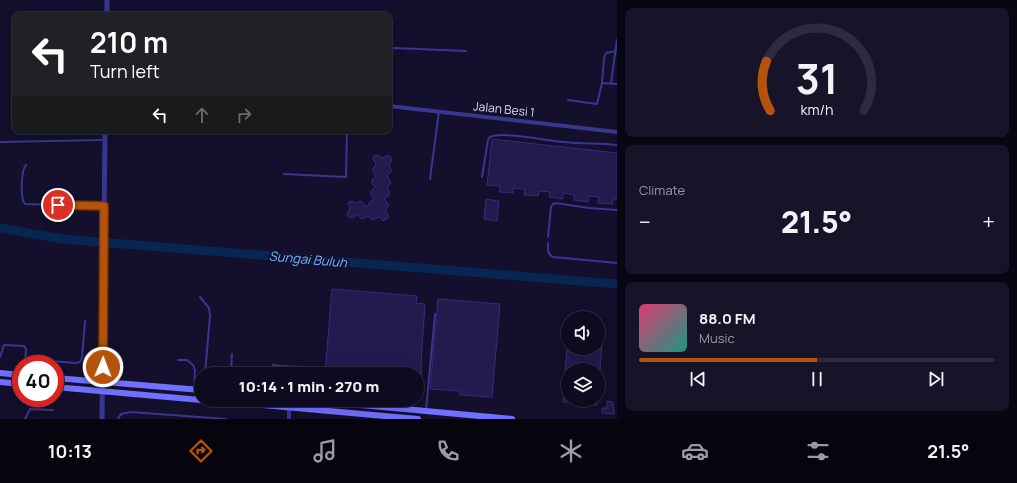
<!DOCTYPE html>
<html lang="en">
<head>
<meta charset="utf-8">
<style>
	:root { --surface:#0e0b21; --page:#17142a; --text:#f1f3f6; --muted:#9b9ba5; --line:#2e2b3f; --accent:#b45309 }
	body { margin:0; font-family:Manrope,sans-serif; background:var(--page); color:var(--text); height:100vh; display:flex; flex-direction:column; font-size:15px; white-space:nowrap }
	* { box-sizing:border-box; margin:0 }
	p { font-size:13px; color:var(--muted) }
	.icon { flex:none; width:22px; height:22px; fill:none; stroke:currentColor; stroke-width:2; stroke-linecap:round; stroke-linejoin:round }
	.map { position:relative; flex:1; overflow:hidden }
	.panel { display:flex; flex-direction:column; gap:8px; padding:8px; background:#080612; width:400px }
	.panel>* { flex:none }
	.guide { position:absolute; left:12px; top:12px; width:380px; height:122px; border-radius:8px; box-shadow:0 4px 16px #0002,0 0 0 1px var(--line); background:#202124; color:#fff; overflow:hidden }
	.controls { position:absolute; left:561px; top:311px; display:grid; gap:8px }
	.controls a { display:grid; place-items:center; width:44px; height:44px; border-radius:50%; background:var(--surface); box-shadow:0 4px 16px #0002,0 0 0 1px var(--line); font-size:20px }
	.speed { position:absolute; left:12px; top:355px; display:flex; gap:8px; font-size:20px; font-weight:700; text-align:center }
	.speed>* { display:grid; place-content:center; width:52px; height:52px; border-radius:50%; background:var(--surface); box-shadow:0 4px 16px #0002,0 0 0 1px var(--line); line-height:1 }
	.speed .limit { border:6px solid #d22; background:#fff; color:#111 }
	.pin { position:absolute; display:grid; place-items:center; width:34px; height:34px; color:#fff; margin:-17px; border:2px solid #fff; border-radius:50%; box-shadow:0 1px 4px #0007 }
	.me { position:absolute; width:44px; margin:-22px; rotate:1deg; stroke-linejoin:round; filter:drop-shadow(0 0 3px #0008) }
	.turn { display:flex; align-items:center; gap:14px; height:84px; padding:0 12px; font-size:18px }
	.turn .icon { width:52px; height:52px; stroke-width:2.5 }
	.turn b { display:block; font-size:28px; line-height:34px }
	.lanes { display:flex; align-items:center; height:38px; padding:0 12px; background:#0003; justify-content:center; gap:20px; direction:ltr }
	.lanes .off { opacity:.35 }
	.big { font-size:30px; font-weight:800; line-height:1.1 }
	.panel .tile { flex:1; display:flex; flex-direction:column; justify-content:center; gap:6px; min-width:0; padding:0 14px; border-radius:8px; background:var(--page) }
	.panel .dial { align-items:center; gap:0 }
	.dial svg { height:104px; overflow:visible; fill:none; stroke:var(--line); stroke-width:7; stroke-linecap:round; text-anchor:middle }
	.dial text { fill:var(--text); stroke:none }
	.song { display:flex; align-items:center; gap:12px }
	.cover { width:48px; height:48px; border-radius:6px; background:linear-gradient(135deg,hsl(340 70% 55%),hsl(170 70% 35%)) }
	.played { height:4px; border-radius:2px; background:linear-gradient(90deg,var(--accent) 50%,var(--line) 50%) }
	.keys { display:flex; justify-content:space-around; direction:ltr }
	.heat { display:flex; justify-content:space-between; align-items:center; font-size:22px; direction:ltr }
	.trip { position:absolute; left:194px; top:367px; width:230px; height:40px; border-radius:20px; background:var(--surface); box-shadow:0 4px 16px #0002,0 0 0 1px var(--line); font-weight:800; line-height:40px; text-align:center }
	.tabs { display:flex; height:64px; justify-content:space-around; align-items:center; background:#06040d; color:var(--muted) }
	.tabs .icon { width:28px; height:28px }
	.tabs .on { color:var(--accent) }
	.tabs b { font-size:18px; color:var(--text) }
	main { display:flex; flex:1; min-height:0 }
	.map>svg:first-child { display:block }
</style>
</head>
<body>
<main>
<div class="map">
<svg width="617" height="419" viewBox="0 0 617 419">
	<rect width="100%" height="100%" fill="#130f2c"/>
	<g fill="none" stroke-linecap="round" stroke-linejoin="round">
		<path stroke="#092551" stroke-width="9" d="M0,228L62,239L617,284"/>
	</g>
	<g fill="#231a4e" stroke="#392a7c">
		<path d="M492,139L617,153V199H613L612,204L598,203L599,197L588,196V202L574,200V195L563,193V199L549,197L550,192L539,191L538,196L524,195L525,189L513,188V193L499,192L500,186L487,185Z"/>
		<path d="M378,155L382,158L389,155L392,159L389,166L391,169V172L387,176L391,182L387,189L389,191V195L384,199L389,205L385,211L388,214V218L383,221L379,217L372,220L368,216L362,219L357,215L353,218L349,217L347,214L350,208L348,204L349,202L352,201L356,203L361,201L367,207L371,201L374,199L370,193L372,190L375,187L372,184V180L376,176L372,170L376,164L373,159L374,156Z"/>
		<path d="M486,199L499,201L497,221L484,219Z"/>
		<path d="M332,289L417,296L416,303L425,304L421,364H422L420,388H417V374H325Z"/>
		<path d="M438,299L500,304L492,397L460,395V391L430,389Z"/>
		<path d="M598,339H602L600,370H565L567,348H598Z"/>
		<path d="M565,376H568V402H563Z"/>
		<path d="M575,400H597V405L575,403Z"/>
		<path d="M607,401L613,402L614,414L602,413V408H607Z"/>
	</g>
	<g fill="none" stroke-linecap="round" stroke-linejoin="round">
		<g stroke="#38378e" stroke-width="2">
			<path d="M389,51L394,48L466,51"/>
			<path d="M602,83L604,58L606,53L617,51"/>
			<path d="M611,83L617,40"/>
			<path d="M568,100L597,104L602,83L617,84"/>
			<path d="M0,142L104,140"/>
			<path d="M26,165C21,170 20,199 25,204L103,206"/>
			<path d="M284,174L346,177L347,131"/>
			<path d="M482,177L488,140L490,137C504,131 546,141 564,142C582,144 599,143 617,145"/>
			<path d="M430,179L439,111"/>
			<path d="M548,237L551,207L553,204L556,203L589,208L617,210"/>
			<path d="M548,243C548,249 547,254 553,257L617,263"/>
			<path d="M200,297L209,308L210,316L205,374"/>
			<path d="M0,357L4,345L24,346L26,349L25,364"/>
			<path d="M25,359L76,363L80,362L82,358L85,321"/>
			<path d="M178,360H187L193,365L195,370L194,389"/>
			<path d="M273,365L280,366"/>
			<path d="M205,372L229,373L231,370L232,354"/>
			<path d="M279,374L280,366L301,367"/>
			<path d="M426,410L435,314"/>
			<path d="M25,419L30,409L53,410"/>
			<path d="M118,419L121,414L131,412L226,419"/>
		</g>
		<g stroke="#38378e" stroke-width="4">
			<path d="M389,106L617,132"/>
			<path d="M289,419V400"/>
		</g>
		<g stroke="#38378e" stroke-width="5">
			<path d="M107,15V0"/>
			<path d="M102,419L105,131"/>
		</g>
		<g stroke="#7271ff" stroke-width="6">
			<path d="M0,373L21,375"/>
			<path d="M55,378L201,390"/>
			<path d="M0,382L21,384"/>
			<path d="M55,387L201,400"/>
			<path d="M206,400L418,419"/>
			<path d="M307,400L512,419"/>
		</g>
	</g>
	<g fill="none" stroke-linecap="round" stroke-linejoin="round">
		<defs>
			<path id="route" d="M58,205L104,206L103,367"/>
		</defs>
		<use href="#route" stroke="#753606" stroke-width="10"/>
		<use href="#route" stroke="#b45309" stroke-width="7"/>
	</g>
	<g text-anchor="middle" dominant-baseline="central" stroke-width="4" stroke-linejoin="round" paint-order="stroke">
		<g font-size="12" fill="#dedaff" stroke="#130f2c">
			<text transform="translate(504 109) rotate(6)">Jalan Besi 1</text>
		</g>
		<g font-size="13" font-style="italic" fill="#68bcff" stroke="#130f2c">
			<text transform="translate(308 259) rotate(5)">Sungai Buluh</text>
		</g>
	</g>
</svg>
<div class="controls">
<a><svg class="icon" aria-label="sound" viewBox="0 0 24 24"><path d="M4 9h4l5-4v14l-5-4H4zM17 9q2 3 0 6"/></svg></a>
<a><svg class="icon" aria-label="layers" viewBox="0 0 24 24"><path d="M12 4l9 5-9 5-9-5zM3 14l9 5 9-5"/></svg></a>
</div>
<div class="speed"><div class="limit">40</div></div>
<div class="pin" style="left:58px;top:205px;background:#d93025"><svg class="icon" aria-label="arrive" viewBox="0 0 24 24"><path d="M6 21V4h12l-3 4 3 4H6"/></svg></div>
<svg class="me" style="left:103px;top:367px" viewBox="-20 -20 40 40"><circle r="17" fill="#b45309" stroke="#fff" stroke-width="3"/><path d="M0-11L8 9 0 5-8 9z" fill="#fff"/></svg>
<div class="trip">10:14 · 1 min · 270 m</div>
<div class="guide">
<div class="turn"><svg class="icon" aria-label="left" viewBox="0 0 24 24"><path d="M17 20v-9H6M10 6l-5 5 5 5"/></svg><div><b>210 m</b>Turn left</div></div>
<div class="lanes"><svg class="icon" aria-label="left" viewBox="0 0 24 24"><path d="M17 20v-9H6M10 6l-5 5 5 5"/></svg><svg class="icon off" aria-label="ahead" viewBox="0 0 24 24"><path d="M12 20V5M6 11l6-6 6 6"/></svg><svg class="icon off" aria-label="right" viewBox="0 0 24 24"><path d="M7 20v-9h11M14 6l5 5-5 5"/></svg></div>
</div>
</div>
<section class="panel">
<div class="tile dial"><svg viewBox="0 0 100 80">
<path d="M14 69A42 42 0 1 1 86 69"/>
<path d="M14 69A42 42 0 0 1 11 31" stroke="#b45309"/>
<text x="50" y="56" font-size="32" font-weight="700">31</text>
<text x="50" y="72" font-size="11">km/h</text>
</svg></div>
<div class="tile"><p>Climate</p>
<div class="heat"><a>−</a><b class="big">21.5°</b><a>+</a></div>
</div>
<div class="tile">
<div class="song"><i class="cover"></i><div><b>88.0 FM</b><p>Music</p></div></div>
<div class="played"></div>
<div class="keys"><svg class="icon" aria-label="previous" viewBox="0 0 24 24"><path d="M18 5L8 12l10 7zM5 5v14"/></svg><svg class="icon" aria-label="pause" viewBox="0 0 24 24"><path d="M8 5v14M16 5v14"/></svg><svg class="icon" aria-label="next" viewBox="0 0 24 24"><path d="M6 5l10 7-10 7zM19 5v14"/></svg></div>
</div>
</section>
</main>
<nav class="tabs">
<b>10:13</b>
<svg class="icon on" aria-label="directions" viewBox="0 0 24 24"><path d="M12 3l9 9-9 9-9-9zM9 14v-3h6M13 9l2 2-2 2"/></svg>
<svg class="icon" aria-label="music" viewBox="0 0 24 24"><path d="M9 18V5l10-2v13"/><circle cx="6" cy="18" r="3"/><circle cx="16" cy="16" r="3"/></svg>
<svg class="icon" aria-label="phone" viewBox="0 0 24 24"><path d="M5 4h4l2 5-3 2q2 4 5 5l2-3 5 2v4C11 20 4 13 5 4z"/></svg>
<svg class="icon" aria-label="climate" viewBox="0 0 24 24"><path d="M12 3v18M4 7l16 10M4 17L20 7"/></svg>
<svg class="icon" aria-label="car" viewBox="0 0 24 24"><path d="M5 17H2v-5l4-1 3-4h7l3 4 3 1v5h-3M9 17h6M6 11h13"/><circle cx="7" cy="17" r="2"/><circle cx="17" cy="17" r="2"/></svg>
<svg class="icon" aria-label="filters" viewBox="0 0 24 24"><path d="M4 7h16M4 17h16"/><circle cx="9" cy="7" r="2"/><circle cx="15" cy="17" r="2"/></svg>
<b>21.5°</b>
</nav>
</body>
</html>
